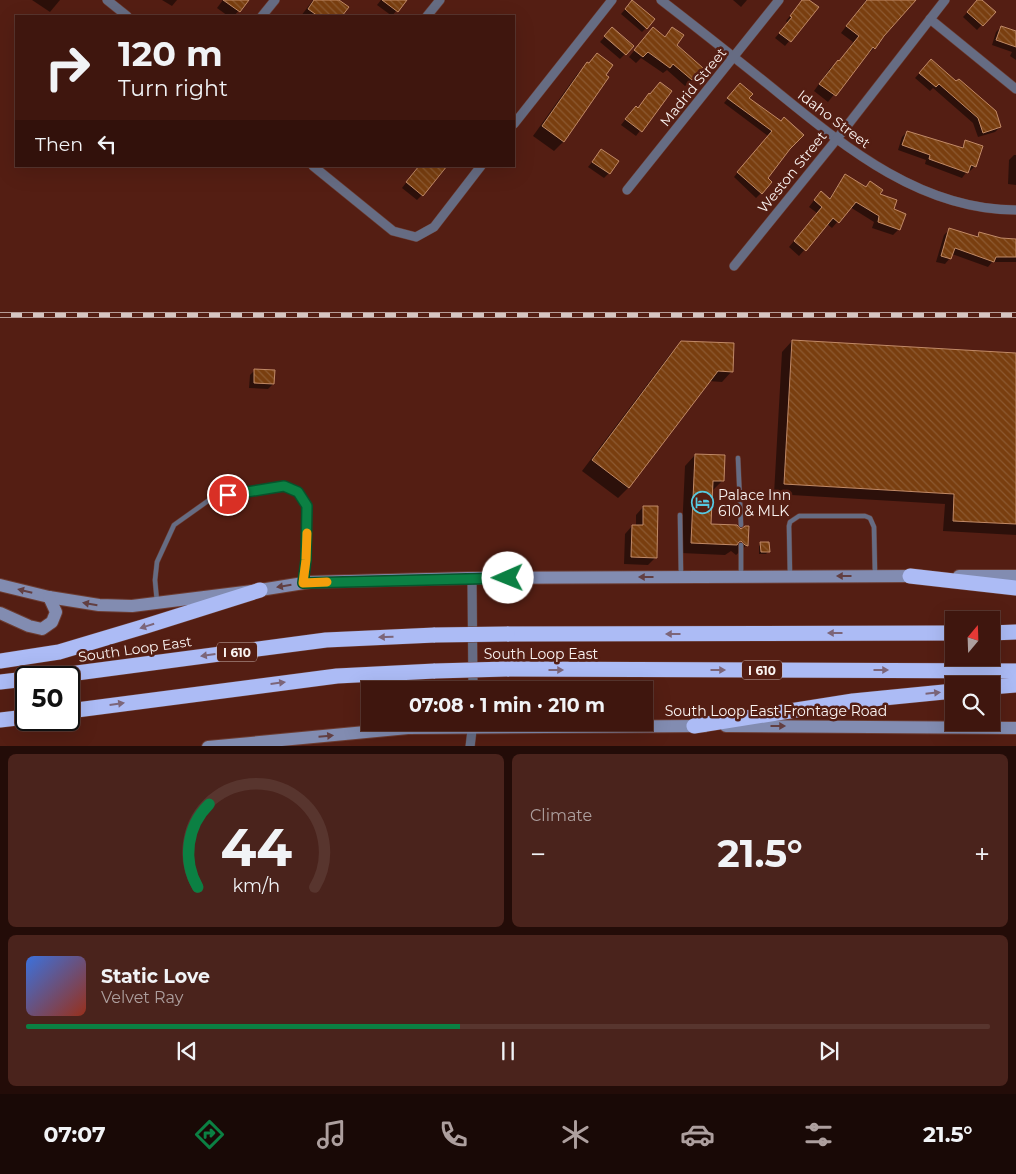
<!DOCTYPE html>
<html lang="en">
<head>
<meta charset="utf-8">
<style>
	:root { --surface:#3f160e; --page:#4a231c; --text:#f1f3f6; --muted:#ad9f9e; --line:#58352e; --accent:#0b8043 }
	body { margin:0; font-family:Montserrat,sans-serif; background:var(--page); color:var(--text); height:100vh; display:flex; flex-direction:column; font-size:19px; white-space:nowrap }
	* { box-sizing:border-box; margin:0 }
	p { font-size:16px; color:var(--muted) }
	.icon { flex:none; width:28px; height:28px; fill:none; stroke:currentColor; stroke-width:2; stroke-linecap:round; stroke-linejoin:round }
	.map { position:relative; height:746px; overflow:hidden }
	.panel { display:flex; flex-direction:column; gap:8px; padding:8px; background:#230c08; flex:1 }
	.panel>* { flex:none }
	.hud { position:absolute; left:15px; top:15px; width:500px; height:152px; border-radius:0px; box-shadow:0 5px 20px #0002,0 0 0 1px var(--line); background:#3f160e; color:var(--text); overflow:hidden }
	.needle { width:32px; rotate:19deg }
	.buttons { position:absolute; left:945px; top:611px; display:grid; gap:10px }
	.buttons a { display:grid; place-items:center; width:55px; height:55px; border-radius:0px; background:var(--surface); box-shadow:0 5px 20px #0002,0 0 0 1px var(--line); font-size:25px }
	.speed { position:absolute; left:15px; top:666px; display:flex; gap:10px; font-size:25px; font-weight:700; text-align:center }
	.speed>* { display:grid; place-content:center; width:65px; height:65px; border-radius:50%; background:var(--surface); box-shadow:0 5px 20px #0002,0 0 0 1px var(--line); line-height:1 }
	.speed .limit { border:2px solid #111; border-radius:8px; background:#fff; color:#111 }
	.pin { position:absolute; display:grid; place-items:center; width:42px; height:42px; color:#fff; margin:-21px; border:2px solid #fff; border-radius:50%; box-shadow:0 1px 5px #0007 }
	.me { position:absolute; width:55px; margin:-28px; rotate:269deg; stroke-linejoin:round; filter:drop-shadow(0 0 4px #0008) }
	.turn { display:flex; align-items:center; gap:18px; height:105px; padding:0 20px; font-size:22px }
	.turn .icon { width:65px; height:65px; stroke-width:2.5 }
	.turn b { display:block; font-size:35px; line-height:42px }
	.then { display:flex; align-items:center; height:48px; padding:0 20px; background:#0003; gap:10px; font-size:19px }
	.big { font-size:38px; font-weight:700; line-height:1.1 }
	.panel .card { flex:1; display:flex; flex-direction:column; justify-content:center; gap:8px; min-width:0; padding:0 18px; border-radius:8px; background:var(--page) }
	.panel .dial { align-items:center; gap:0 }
	.dial svg { height:130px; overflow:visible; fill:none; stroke:var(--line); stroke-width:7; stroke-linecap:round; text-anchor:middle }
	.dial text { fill:var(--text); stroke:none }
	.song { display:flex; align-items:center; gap:15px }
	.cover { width:60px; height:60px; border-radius:8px; background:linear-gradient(135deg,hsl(220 70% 55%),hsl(10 70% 35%)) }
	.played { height:5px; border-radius:2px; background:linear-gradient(90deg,var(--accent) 45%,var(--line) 45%) }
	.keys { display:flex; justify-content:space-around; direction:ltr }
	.heat { display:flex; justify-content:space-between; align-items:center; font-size:28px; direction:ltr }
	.panel .tiles { flex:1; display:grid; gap:8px; grid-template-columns:1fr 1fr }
	.card:last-child { grid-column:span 2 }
	.trip { position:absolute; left:361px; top:681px; width:292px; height:50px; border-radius:0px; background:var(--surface); box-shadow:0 5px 20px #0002,0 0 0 1px var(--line); font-weight:700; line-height:50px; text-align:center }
	.tab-bar { display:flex; height:80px; justify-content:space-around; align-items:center; background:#190906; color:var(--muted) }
	.tab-bar .icon { width:35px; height:35px }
	.tab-bar .active { color:var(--accent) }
	.tab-bar b { font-size:22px; color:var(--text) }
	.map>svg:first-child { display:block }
</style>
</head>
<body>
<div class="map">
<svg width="1016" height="747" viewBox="0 0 1016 747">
	<defs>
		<pattern id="building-back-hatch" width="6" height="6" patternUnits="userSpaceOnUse" patternTransform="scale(1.25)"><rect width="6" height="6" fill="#793e0f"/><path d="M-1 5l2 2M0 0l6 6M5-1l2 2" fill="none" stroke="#8d5a32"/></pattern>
	</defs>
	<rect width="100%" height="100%" fill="#541e13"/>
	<g fill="#0007">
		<path d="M32,0H60L50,12Z"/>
		<path d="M162,0H177L172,6Z"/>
		<path d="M223,0H248L234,16H228L217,8Z"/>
		<path d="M313,0H337L347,8L340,16H301Z"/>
		<path d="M381,0H405L392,16L377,5Z"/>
		<path d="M733,0H747L741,7Z"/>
		<path d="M803,0H807L817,8L785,46L775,38L788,23L786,21Z"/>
		<path d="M866,0H915L874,48L868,54L867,53L828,102L814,91L831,67L839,62L853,42L841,33Z"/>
		<path d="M979,0L994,12L977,30L963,17Z"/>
		<path d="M628,6L646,28L642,32L621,14Z"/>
		<path d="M1001,27L1016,33V60L1010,56L1012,52L992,45L996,32Z"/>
		<path d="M672,29L675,45L692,80L685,86L667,70L663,73L641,58L636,63L629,57L647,35L664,38Z"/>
		<path d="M608,33L633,46L620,59L600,42Z"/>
		<path d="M597,55L564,141L554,151L533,136L578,73Z"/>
		<path d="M926,66L1000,127L995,132L978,137L973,123L933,88L930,91L915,78Z"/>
		<path d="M736,89L781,122L790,149L766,179L761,193L756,198L734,177L768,136L724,103Z"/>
		<path d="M670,91L636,136L621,125L631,112Z"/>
		<path d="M907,132L960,149L966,142L975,166L970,171L968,170L962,178L925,164L926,160L898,150L902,137Z"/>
		<path d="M601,151L609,173L604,178L588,167Z"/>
		<path d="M1014,155H1016V185L1008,184L1009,160Z"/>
		<path d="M419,166L422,195L417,200L402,188Z"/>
		<path d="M846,176L878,195L892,210L899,229L893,235L872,228L874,222L850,207L832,228L827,224L799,256L789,247L817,213L809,207L815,199H829L840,182Z"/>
		<path d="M949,230L975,237L980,233L1000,240H1016V262H992L988,267L952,254L950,258L945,264L936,262L944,235Z"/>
		<path d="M792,341L1016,354V535L943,531L945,504L774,494L782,352Z"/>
		<path d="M682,343L732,371L722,382L708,381L628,488L618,498L582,471L671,353Z"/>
		<path d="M255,370L273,384L268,389L249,388L250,375Z"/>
		<path d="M695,455L722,481L712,491L710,525L741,531L747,545L736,555L731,551L725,555L681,553L685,466Z"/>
		<path d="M643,507L656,557L648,565L624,564L625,534L632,526H636V515Z"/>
		<path d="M761,544L768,552L766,554H759V546Z"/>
	</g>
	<g fill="url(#building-back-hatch)" stroke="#c18966">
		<path d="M223,0H249L240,12Z"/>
		<path d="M314,0H339L349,7L342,16H318L308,9Z"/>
		<path d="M382,0H407L398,12Z"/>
		<path d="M632,0L655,19L647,29L625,9Z"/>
		<path d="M802,0H809L819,7L791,42L779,33L792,17L790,16Z"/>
		<path d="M867,0H916L884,36L875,49L873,47L836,96L819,84L838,60L839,61L859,36L846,26Z"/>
		<path d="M977,0H982L996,12L983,26L967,12Z"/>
		<path d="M1001,26L1016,31V47L996,40Z"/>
		<path d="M612,27L634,46L626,55L604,36Z"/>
		<path d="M653,27L665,37L672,27L684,35L677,45L703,68L692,80L673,64L670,68L648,52L643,57L634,50Z"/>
		<path d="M597,53L613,65L606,75L609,77L564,142L542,126L587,62L589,63Z"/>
		<path d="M931,59L956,81L959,79L996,111L1001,127L983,133L978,118L939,84L936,87L919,73Z"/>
		<path d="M660,82L672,91L642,132L625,119L636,106L638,108L649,93L650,94Z"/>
		<path d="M740,83L753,94L749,98L781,121L784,117L804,135L790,149L768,178L772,182L762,194L737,172L772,131L727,98Z"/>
		<path d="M907,131L963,148L965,140L983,146L976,167L971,165L968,173L929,159L930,155L902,145Z"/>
		<path d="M601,149L619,161L610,174L592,162Z"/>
		<path d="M419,166H447L423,196L406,182Z"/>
		<path d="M845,174L866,187L870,181L883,190L880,194L897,200L894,209L906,214L900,230L878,222L879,216L856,202L839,223L833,218L806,251L794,241L822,207L814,200L821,191L830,199Z"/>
		<path d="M949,228L978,237L979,232L1001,238L1016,239V257H996L994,262L955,248L951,259L941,256Z"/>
		<path d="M792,340L1016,353V524L953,521L954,494L784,484Z"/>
		<path d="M681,341L734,343L733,372L718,371L629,488L592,460Z"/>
		<path d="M254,369L275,370L274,384L254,383Z"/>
		<path d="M695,454L725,455L724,481H713L711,524L737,525L741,529L745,526H749L748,546L745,545L741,541L739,542L737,545L691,543Z"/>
		<path d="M643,506H658L657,558L631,557L632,525H643Z"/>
		<path d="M760,542H769L770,552H761Z"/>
	</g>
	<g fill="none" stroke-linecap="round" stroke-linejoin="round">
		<defs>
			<g id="lane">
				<path d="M738,458L741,525"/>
				<path d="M680,515L681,575"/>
				<path d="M741,545V575"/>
				<path d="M790,575L789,526L790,522L799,516H865L870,518L874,527L875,574"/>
				<path d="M157,602L155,580L157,562L174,525L212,498L284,486L298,492L307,507L306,560L303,582"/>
			</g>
			<g id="street">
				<path d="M107,0L127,16"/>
				<path d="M661,0C696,27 730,54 765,82C838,141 916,210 1016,210"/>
				<path d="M262,16L275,0"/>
				<path d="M427,16L440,0"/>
				<path d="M930,19L1016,89"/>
				<path d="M514,124L612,0"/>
				<path d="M313,166L393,231L416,237L434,227L481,166"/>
				<path d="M627,190L779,0"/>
				<path d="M734,266L836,140L945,0"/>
				<path d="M472,578L473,690"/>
				<path d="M470,747L473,722"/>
			</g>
			<g id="secondary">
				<path d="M959,576H1016"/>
				<path d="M0,585L49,597L99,605L132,606L260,590L310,582L472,578L919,576"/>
				<path d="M0,613L29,626L42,629L52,622L56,612L49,597"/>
				<path d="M726,726L1016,728"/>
				<path d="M208,747L408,728L704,726"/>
			</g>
			<g id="highway">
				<path d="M910,576L1016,588"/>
				<path d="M991,633L1016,632"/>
				<path d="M507,634L954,633"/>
				<path d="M0,661L59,652L146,626L260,590"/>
				<path d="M507,669L1016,671"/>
				<path d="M39,678L326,640L435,635"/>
				<path d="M0,682L26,679"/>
				<path d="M991,687L1016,685"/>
				<path d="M69,711L337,676L435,671"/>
				<path d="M0,720L26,717"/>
				<path d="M694,726L853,701L954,691"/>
			</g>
		</defs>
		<use href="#lane" stroke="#6b3c32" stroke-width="5.5"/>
		<use href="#street" stroke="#6b3c32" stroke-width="10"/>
		<use href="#secondary" stroke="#6b3c32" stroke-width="14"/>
		<use href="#highway" stroke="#6b3c32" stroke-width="16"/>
		<use href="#lane" stroke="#666c83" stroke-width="4.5"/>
		<use href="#street" stroke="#666c83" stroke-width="9"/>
		<use href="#secondary" stroke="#828cb1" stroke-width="12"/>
		<use href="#highway" stroke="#acbbf5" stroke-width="15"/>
		<defs>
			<path id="rail" d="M0,315H1016"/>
		</defs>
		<use href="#rail" stroke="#d7c6c2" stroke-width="5.5"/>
		<use href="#rail" stroke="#541e13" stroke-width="4" stroke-dasharray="11" stroke-linecap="butt"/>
		<defs>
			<g id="highway-bridge">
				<path d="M435,635L507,634"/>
				<path d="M435,671L507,669"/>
			</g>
		</defs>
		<use href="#highway-bridge" stroke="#6b3c32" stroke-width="16" stroke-linecap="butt"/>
		<use href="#highway-bridge" stroke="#acbbf5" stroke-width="15"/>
	</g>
	<defs><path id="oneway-solid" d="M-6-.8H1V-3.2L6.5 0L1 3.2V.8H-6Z" transform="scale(1.25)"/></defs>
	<g fill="#623f42">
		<use href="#oneway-solid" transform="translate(844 576) rotate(180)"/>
		<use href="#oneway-solid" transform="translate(646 577) rotate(180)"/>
		<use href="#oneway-solid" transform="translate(284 586) rotate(171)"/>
		<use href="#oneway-solid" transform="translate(25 591) rotate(-166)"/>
		<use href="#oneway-solid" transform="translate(90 604) rotate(-170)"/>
		<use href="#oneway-solid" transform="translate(778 726)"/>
		<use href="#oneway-solid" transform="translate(326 736) rotate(-5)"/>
	</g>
	<g fill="#7c6579">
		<use href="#oneway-solid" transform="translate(147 626) rotate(163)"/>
		<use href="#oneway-solid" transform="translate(835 633) rotate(180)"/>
		<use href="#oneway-solid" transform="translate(673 634) rotate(180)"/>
		<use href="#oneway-solid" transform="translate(386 637) rotate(178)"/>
		<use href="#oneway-solid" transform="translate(208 655) rotate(172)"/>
		<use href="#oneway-solid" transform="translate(556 670)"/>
		<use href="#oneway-solid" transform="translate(718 670)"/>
		<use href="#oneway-solid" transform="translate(881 670)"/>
		<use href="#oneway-solid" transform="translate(278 683) rotate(-7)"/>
		<use href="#oneway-solid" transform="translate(933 693) rotate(-6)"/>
		<use href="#oneway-solid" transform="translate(117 704) rotate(-8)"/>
	</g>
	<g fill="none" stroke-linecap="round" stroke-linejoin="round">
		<defs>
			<path id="route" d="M228,495L284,486L298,492L307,506L306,560L303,583L508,578"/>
		</defs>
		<use href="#route" stroke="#07532c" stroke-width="12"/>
		<use href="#route" stroke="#0b8043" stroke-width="9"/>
		<path stroke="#f59e0b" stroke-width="9" d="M307,533L306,560L303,583L327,582"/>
	</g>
	<defs>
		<symbol id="hotel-ring" viewBox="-11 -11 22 22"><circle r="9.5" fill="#541e13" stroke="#56c9e1" stroke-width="1.5"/><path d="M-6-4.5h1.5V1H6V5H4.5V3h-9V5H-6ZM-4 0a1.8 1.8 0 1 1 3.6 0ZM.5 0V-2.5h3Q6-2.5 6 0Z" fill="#56c9e1"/></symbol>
	</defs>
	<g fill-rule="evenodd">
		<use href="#hotel-ring" x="690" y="490" width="25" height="25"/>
	</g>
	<g text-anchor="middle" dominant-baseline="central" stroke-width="5" stroke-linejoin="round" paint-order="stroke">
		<g fill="#541e13" stroke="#c8b3ae" stroke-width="1">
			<rect x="217" y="642.5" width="40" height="19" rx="4"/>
			<rect x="742" y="660.5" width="40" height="19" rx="4"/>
		</g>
		<g font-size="12" font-weight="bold" fill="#faf3f1">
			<text x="237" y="652">I 610</text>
			<text x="762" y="670">I 610</text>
		</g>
		<g font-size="14" fill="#faf3f1" stroke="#541e13">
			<text transform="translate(693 87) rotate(-51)">Madrid Street</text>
			<text transform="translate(834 119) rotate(37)">Idaho Street</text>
			<text transform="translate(792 172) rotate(-51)">Weston Street</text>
			<text transform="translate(135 649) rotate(-8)">South Loop East</text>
			<text x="541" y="654">South Loop East</text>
			<text x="776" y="711">South Loop East Frontage Road</text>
		</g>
		<g font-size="14" fill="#faf3f1" stroke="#541e13" text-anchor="start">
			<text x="718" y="495">Palace Inn<tspan x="718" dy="16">610 &amp; MLK</tspan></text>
		</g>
	</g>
</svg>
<div class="buttons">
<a><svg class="needle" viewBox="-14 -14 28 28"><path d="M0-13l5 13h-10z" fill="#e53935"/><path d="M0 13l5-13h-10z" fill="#ad9f9e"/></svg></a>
<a><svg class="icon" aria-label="search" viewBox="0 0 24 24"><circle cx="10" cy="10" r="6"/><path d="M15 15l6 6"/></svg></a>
</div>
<div class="speed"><div class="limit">50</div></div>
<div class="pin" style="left:228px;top:495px;background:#d93025"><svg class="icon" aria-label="arrive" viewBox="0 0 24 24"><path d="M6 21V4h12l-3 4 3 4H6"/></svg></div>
<svg class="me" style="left:508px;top:578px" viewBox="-20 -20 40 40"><circle r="19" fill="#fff"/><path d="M0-13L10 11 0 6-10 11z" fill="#0b8043"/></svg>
<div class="trip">07:08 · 1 min · 210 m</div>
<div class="hud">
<div class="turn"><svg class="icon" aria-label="right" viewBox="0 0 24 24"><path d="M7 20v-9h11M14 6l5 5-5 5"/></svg><div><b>120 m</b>Turn right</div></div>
<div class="then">Then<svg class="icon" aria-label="left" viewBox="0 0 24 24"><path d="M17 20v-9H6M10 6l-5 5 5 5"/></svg></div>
</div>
</div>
<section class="panel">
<div class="tiles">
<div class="card dial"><svg viewBox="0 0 100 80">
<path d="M14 69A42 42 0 1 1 86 69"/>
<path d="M14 69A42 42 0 0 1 21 18" stroke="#0b8043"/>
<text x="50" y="56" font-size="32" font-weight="700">44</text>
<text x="50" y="72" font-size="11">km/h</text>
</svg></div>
<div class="card"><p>Climate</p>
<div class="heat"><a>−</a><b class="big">21.5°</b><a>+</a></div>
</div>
<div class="card">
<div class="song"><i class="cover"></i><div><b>Static Love</b><p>Velvet Ray</p></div></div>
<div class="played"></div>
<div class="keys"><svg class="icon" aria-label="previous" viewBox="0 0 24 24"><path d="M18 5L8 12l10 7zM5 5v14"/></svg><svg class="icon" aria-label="pause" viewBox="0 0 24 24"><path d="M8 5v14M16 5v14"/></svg><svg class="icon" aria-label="next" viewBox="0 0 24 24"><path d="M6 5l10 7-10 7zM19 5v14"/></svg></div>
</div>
</div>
</section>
<nav class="tab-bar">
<b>07:07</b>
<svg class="icon active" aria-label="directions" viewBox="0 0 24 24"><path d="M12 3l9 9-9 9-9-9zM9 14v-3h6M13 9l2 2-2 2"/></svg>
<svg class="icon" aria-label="music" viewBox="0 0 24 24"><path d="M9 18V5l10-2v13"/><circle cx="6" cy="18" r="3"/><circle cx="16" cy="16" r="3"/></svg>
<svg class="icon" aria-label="phone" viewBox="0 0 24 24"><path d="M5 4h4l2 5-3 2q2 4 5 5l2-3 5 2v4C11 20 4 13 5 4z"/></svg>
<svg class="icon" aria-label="climate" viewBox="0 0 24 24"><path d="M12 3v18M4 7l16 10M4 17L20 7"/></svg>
<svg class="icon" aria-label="car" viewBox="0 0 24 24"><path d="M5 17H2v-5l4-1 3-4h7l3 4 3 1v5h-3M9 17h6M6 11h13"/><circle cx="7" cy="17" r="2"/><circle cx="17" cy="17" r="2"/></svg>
<svg class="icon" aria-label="filters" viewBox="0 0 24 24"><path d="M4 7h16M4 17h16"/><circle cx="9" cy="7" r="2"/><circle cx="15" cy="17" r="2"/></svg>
<b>21.5°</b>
</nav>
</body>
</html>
